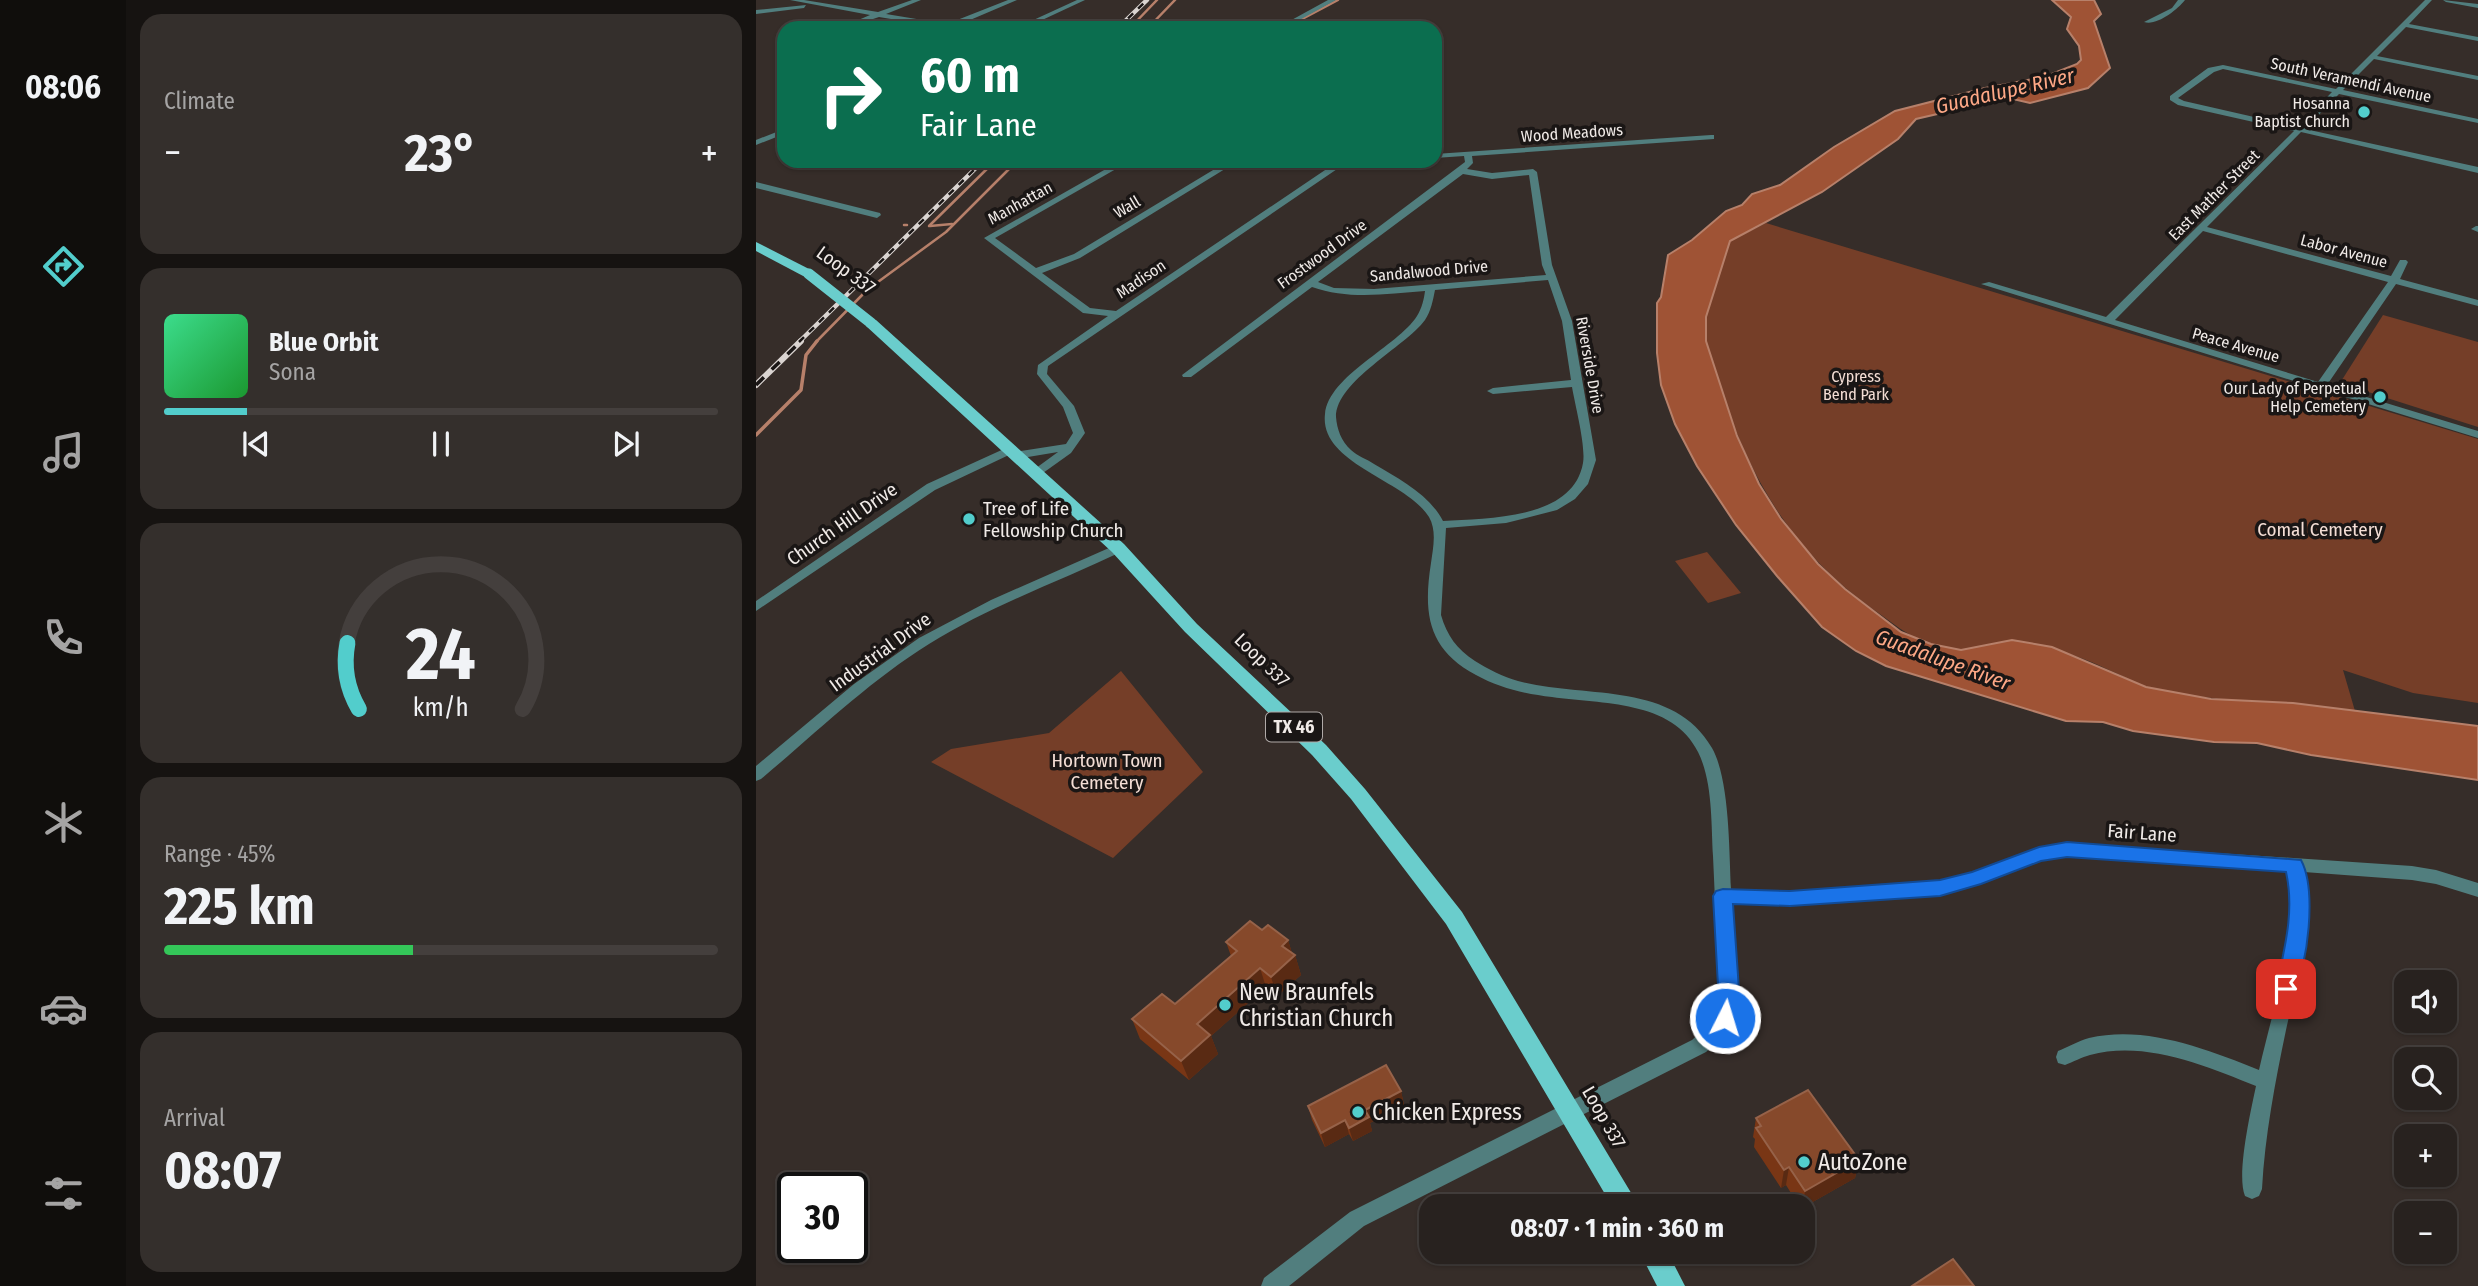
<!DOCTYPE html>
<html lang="en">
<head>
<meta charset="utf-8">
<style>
	:root { --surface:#28221f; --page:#342f2c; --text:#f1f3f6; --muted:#a5a4a4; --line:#443f3d; --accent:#52cdcc }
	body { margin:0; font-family:"Fira Sans Condensed",sans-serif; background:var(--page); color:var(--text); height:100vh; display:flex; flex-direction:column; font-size:26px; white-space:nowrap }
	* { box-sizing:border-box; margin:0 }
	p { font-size:23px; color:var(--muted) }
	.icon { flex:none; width:38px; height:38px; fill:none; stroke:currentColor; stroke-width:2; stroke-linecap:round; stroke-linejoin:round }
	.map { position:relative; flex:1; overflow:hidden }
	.side { display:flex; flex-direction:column; gap:14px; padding:14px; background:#161311; width:630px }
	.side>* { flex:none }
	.banner { position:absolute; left:21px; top:21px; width:665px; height:147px; border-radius:21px; box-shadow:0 2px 5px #0004,0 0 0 2px var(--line); background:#0b6e4f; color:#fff; overflow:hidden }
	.tools { position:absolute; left:1638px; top:970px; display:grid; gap:14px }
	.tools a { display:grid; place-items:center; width:63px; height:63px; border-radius:14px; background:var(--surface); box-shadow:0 2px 5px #0004,0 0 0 2px var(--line); font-size:35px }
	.speed { position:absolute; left:21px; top:1172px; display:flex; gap:14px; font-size:35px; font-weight:700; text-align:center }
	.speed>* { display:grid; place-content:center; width:91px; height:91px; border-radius:50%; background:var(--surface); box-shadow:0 2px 5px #0004,0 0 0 2px var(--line); line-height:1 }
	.speed .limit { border:4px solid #111; border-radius:10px; background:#fff; color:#111 }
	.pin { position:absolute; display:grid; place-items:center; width:60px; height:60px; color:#fff; margin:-30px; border-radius:14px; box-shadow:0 4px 10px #0006 }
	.me { position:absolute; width:77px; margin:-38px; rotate:5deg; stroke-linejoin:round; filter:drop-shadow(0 0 5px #0008) }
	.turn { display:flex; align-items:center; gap:24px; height:147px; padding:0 28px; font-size:32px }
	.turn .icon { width:91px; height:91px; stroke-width:2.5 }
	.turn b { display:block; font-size:49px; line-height:60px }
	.big { font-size:52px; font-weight:700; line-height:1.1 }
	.side .widget { flex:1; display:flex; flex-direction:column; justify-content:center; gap:10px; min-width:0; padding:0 24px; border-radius:21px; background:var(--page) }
	.side .dial { align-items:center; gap:0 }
	.dial svg { height:182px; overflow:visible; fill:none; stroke:var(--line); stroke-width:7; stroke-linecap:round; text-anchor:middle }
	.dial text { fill:var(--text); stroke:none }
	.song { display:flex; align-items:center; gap:21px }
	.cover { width:84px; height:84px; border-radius:10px; background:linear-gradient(135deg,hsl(150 70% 55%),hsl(130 70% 35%)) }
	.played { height:7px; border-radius:4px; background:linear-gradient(90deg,var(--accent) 15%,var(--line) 15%) }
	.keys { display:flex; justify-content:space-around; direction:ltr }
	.heat { display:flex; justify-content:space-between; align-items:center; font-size:38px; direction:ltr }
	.charge { height:10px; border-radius:5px; background:linear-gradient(90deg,#34c759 45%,var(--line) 0) }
	.trip { position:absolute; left:663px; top:1194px; width:396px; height:70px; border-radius:21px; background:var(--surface); box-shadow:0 2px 5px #0004,0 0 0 2px var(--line); font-weight:700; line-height:70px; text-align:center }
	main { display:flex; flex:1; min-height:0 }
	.dock { display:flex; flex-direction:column; width:126px; justify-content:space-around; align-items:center; background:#100e0c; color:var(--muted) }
	.dock .icon { width:49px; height:49px }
	.dock .on { color:var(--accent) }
	.dock b { font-size:32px; color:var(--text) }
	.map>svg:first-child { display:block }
</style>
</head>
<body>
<main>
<nav class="dock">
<b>08:06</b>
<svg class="icon on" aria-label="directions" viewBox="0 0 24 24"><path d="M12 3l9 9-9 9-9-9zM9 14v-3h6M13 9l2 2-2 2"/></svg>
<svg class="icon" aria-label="music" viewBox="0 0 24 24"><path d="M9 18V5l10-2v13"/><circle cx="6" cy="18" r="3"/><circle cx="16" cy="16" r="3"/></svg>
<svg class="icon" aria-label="phone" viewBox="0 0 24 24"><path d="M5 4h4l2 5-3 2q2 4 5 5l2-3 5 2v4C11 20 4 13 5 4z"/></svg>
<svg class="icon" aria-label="climate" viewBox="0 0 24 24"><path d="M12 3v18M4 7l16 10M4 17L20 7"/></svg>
<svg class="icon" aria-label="car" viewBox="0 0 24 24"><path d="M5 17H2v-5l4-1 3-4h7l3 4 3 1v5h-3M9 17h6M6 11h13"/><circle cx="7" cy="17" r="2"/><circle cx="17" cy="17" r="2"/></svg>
<svg class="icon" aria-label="filters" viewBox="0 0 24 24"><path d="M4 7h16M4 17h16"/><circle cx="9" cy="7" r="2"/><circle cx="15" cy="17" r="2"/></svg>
</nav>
<section class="side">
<div class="widget"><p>Climate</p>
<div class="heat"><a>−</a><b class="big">23°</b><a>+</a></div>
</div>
<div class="widget">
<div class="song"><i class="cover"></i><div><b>Blue Orbit</b><p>Sona</p></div></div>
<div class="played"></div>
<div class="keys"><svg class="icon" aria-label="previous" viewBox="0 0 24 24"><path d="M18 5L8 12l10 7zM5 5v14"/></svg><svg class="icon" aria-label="pause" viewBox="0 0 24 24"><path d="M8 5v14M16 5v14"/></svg><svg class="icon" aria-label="next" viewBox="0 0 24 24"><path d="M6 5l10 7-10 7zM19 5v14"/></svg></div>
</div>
<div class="widget dial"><svg viewBox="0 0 100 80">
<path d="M14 69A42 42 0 1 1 86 69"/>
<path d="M14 69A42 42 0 0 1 9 40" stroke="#52cdcc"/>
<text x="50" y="56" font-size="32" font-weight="700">24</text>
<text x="50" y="72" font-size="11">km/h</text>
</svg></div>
<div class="widget"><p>Range · 45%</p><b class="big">225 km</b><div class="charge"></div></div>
<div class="widget"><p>Arrival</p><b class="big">08:07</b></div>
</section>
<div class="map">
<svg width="1722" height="1286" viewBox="0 0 1722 1286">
	<rect width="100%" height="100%" fill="#362d29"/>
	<g fill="#753e28">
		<path d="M1010,223L1722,439V703L1657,693L1587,670L1599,711C1531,702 1461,703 1394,688C1381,685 1368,676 1355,671C1328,658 1300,648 1270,643C1251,639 1238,646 1219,649C1205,651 1185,648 1172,643C1150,635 1137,623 1118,610C1039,554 997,484 966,394C958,371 946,342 950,317C953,291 966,266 974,241Z"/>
		<path d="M1627,315L1722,342V427L1584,383Z"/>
		<path d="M951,552L985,593L952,603L919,561Z"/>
		<path d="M365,671L447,772L357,858L175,762L195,749L293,733Z"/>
	</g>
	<path fill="#9f5335" stroke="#b7806a" stroke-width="2" d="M1296,0H1338L1345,14L1338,21L1354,68L1332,88L1274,103L1244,96L1231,97L1190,112L1160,119L1142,139L1066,192L974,241L950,317V341L981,436L1003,484L1025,519L1062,564L1089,589L1145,632L1175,644L1205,650L1256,640L1296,647L1390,687L1455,699L1537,703L1722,726V780L1555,755L1501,743L1458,742L1377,731L1347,722L1310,721L1130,666L1100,651L1066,627L1021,576L980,525L941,466L919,424L905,385L901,353V303L905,297L912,255L936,240L970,211L986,205L996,194L1024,185L1078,147L1139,111L1229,88L1288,77L1321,64L1325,60L1323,46L1311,29L1315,17Z"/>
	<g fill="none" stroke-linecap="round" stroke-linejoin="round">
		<g stroke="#b7806a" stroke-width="2.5">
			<path d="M533,26L582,0"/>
			<path d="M374,28L401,0"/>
			<path d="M392,28L419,0"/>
			<path d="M148,225H151"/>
			<path d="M173,226L239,161"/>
			<path d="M174,226L196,224"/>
			<path d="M60,342L111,290L190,232L261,161"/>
		</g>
		<path stroke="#b7806a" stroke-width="3.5" d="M0,435L45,390L50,355L61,341"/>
		<g fill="#517e7e" fill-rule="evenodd">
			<path d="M34,0H48L122,12L156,0H165L130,14L191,24L252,0H261L200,26L204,28H189L123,17L102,24L100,21L114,15Z"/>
			<path d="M572,0H580L529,28H521Z"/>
			<path d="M1422,0H1429C1421,10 1401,26 1388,22L1416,8Z"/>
			<path d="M1669,0H1676L1653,24L1722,37V41L1650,27L1621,56L1722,76V80L1618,59L1587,90L1722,119V123L1583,94L1549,129L1722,167V173L1545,132L1451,227L1635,276L1644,260H1650L1652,262L1644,279L1722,300V306L1640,284L1571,385L1722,431V438L1225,284L1233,282L1350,317L1538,131L1422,105L1414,100V96L1452,68L1467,65L1580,89ZM1467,69L1576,92L1542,127L1428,101L1422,98L1458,72ZM1447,231L1632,282L1562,382L1359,320Z"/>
			<path d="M1687,0L1722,4V8L1690,2Z"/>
			<path d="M50,5L48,8L0,14V10Z"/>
			<path d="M955,135H958V139L716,156L717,163L711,169L736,173L777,169L781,172L796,265L816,321L840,460L832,484L819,499L801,510L750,523L690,528L685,615C691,636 701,649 719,661C732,669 747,677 762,681C827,699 917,680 956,748C974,780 973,852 975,889L1034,891L1184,881L1216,873L1283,848L1311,843L1656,866L1680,870L1722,883V897L1680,884L1656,880L1548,872C1559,925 1541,979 1530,1030C1519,1083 1509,1135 1506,1189L1503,1196L1496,1199L1489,1196C1480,1175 1495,1110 1500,1086C1450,1066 1389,1040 1334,1055C1326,1057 1317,1062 1309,1065L1302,1063L1300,1057L1302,1051C1312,1047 1322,1041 1333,1038C1390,1025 1450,1049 1503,1070C1517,1007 1543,935 1531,871L1311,855L1285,860L1224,884L1184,895L1034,905L976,903L983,1004L969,1035L950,1052L608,1226L533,1286H505L508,1278L594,1212L936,1040L955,1023L965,1004C962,955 959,906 957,856C955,824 957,782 942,752C917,700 845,704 796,697C770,694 743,688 720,675C672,649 667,614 675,563C677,548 681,531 673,517C650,480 563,464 569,414C573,375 641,347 661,316C666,308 668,299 669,291C631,294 592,300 556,287L435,377H427L426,375L709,162L708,156L679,158V154ZM707,174L736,179L773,175L786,265L790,275L618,289L578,288L562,282ZM792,280L806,321L815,380L737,388L731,391L737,394L816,387C819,405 830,446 827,463C817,520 732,518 687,521C673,494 643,479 618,464C611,459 601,456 595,450C585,441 581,429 580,417C580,381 649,347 669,320C675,311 677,300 679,290Z"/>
			<path d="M364,161H374L239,238L280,268L318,254L472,161H482L324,258L286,273L334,308L360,311L575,166L554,161H574L587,165L292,366L291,374L318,406L329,433L315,453L280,478L274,474L276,471L302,452L260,459L256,458L255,454L179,490L0,611V601L171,484L250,448H258L259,452L310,444L317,433L307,407L281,374L282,365L352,316L327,313L228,238Z"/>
			<path d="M0,182L124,213L125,215L121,218L0,188Z"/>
			<path d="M1720,226H1722V232L1715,229Z"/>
			<path d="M362,544L368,548L367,551C302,582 234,606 173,644C112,682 60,733 5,779L0,781V766L98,684L163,638L235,600Z"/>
		</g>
		<g fill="#517e7e" fill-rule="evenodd">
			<path d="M321,0H329L269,28H260Z"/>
			<path d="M28,129V134L0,145V140Z"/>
		</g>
		<g fill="#6acdcc" fill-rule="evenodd">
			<path d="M0,242L57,271L59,274L49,277L0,251Z"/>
			<path d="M115,319L120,320L368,544L441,624L570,745L609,789L706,912L883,1206H856L690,924L595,799L556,755L429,632L356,552L110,326V320Z"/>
			<path d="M883,1251H911L929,1286H901Z"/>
		</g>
		<defs>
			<g id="rail-far1">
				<path d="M362,28L391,0"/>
				<path d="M43,342L227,161"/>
			</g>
			<path id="rail" d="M0,385L45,341"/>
		</defs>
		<use href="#rail-far1" stroke="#dad4d1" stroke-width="4.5"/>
		<use href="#rail" stroke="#dad4d1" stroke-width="6"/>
		<use href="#rail-far1" stroke="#1a1615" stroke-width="2.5" stroke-dasharray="7" stroke-linecap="butt"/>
		<use href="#rail" stroke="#1a1615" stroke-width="3.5" stroke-dasharray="11" stroke-linecap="butt"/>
		<path stroke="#6acdcc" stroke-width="11" d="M53,274L115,323"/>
	</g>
	<g fill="#793615">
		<path d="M506,930L532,940L536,953L539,955L545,975L521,996L510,987L455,1036L462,1054L433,1080L384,1039L376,1019L419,1004L475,956L470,942Z"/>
		<path d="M645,1091L648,1105L614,1123L616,1131L597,1141L593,1134L569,1147L556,1120L552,1106Z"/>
		<path d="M1000,1118L1103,1160L1099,1178L1046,1208V1206H1043L1030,1185L1025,1188L998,1147L999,1139L997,1137Z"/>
	</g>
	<g fill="#592a13">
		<path d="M532,940L537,957L539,955L545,975L521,996L515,977L526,946Z"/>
		<path d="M504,968L510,987L455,1036L462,1054L433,1080L425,1061L441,1024Z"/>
		<path d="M645,1091L648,1105L614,1123L616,1131L597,1141L593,1128L609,1110Z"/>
		<path d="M589,1120L593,1134L569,1147L565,1133Z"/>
		<path d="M1103,1160L1099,1178L1046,1208L1049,1191Z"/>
		<path d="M1033,1167L1030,1185L1025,1188L1028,1170Z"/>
	</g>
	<g fill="#86492b" stroke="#966249" stroke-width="2">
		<path d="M494,921L506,930L512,925L532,940L526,946L539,955L515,977L504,968L441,1024L454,1035L425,1061L376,1019L406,994L419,1004L481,951L470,942Z"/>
		<path d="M630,1065L645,1091L609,1110L613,1117L593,1128L589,1120L565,1133L552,1106Z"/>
		<path d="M1052,1090L1103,1160L1049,1191L1033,1167L1028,1170L1000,1128L1005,1126L1000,1118Z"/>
		<path d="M1197,1259L1218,1286H1156Z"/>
	</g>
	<path fill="#1a73e8" stroke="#114b97" stroke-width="2" d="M1311,842L1545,860C1561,890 1552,965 1537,995L1530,998L1523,995L1520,989C1528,950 1539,912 1530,872L1311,857L1285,861L1225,884L1184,896L1034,906L977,904L984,1004L977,1024L969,1027L962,1024L959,1018L963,1004L957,896L960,891L967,889L1034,891L1184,880L1216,872L1283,847Z"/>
	<g fill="#52cdcc" stroke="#1a1615" stroke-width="2.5">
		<circle cx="1608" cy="112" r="7"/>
		<circle cx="1624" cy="397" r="7"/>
		<circle cx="213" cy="519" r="7"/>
		<circle cx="469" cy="1005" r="7"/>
		<circle cx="602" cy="1112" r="7"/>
		<circle cx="1048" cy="1162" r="7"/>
	</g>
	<g text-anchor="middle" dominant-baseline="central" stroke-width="7" stroke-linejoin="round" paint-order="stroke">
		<g font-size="16" fill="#f0eae7" stroke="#1a1615">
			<text transform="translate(1595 80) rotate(12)">South Veramendi Avenue</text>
			<text transform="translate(816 133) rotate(-4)">Wood Meadows</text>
			<text transform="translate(1458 195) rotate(-45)">East Mather Street</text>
			<text transform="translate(264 203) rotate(-29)">Manhattan</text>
			<text transform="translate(371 207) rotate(-31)">Wall</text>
			<text transform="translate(1588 251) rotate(15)">Labor Avenue</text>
			<text transform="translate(566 254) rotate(-36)">Frostwood Drive</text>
			<text transform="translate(673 271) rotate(-5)">Sandalwood Drive</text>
			<text transform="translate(385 279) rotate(-34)">Madison</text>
			<text transform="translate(1480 345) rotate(16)">Peace Avenue</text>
			<text transform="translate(834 365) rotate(80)">Riverside Drive</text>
		</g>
		<g font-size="16" fill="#f0eae7" stroke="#1a1615" text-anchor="end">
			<text x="1594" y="103">Hosanna<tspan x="1594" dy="18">Baptist Church</tspan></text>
			<text x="1610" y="388">Our Lady of Perpetual<tspan x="1610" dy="18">Help Cemetery</tspan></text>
		</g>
		<g font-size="16" fill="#f4ded5" stroke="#1a1615">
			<text x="1100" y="376">Cypress<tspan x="1100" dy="18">Bend Park</tspan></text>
		</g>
		<rect fill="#1a1615" stroke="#b0aaa8" stroke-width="2" x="510" y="712.5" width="56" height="29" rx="5"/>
		<g font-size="18" font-weight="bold" fill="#f0eae7">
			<text x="538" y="727">TX 46</text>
		</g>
		<g font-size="19" fill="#f0eae7" stroke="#1a1615">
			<text transform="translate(90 270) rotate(36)">Loop 337</text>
			<text transform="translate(86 524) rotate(-35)">Church Hill Drive</text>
			<text transform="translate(124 652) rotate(-36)">Industrial Drive</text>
			<text transform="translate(506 660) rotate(44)">Loop 337</text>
			<text transform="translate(1386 833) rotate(4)">Fair Lane</text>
			<text transform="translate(848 1117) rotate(60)">Loop 337</text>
		</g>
		<g font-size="19" fill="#f0eae7" stroke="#1a1615" text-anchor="start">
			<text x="227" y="508">Tree of Life<tspan x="227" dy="22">Fellowship Church</tspan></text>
		</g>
		<g font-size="19" fill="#f4ded5" stroke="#1a1615">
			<text x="1564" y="529">Comal Cemetery</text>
			<text x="351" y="760">Hortown Town<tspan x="351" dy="22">Cemetery</tspan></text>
		</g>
		<g font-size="21" font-style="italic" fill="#fea886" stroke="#1a1615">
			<text transform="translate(1249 91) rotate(-13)">Guadalupe River</text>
			<text transform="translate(1187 660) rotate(20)">Guadalupe River</text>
		</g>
		<g font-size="23" fill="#f0eae7" stroke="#1a1615" text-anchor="start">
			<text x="483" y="992">New Braunfels<tspan x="483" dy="26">Christian Church</tspan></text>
			<text x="616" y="1112">Chicken Express</text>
			<text x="1062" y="1162">AutoZone</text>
		</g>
	</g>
</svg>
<div class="tools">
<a><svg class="icon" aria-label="sound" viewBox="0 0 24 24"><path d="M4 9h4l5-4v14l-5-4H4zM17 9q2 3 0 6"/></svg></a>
<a><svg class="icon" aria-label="search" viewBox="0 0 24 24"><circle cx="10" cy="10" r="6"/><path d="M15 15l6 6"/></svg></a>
<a>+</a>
<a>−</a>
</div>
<div class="speed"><div class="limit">30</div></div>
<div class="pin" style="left:1530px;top:989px;background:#d93025"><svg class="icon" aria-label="arrive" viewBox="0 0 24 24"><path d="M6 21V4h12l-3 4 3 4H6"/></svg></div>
<svg class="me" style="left:969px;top:1018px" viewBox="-20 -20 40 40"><circle r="17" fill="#1a73e8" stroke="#fff" stroke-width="3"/><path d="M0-11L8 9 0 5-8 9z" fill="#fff"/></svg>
<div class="trip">08:07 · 1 min · 360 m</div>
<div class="banner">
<div class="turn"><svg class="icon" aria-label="right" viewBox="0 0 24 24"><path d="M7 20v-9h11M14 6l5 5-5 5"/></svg><div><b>60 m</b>Fair Lane</div></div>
</div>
</div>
</main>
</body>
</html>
